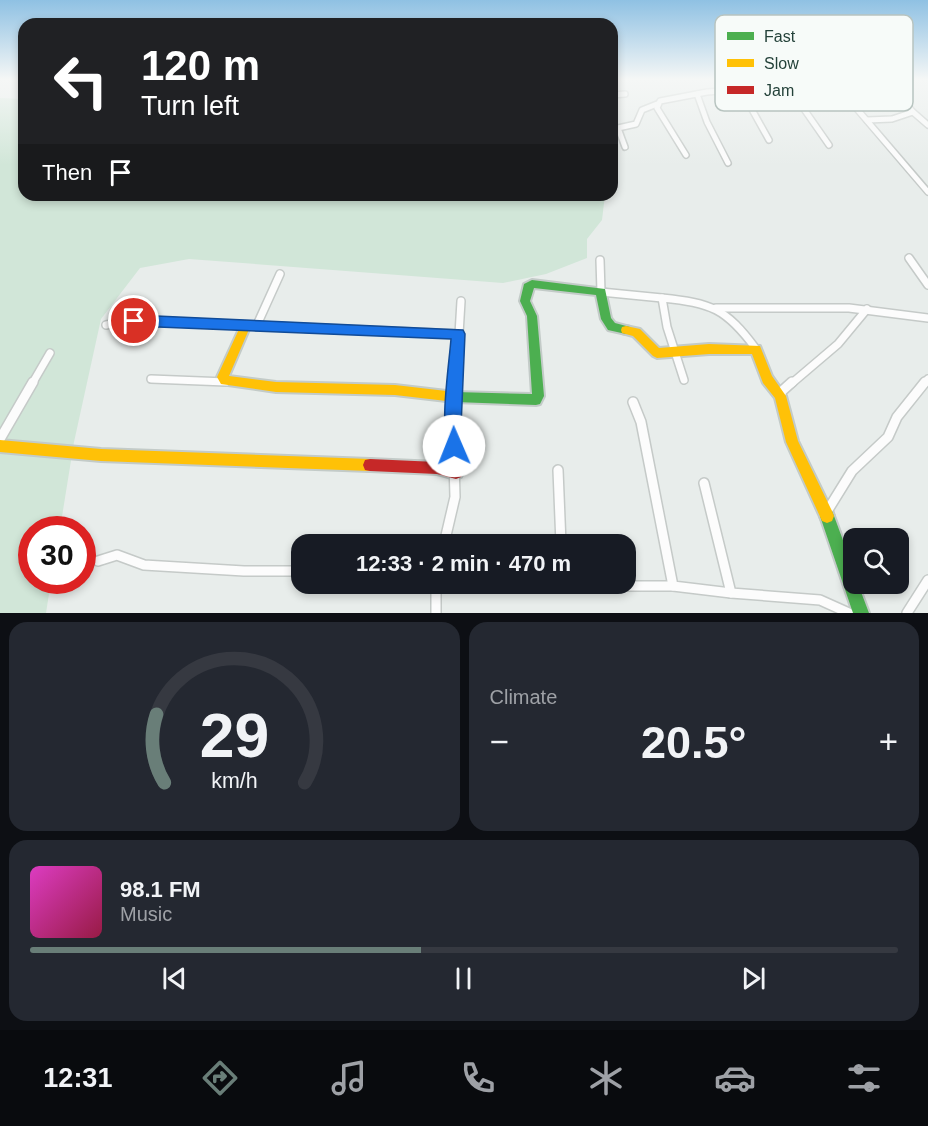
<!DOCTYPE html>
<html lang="en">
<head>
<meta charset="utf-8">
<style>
	:root { --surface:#171b24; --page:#242831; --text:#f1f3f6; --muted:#9ea1a6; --line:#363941; --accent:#697e78 }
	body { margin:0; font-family:Helvetica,sans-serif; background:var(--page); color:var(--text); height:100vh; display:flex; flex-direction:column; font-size:22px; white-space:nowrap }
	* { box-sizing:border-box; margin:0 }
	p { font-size:20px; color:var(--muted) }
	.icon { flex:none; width:33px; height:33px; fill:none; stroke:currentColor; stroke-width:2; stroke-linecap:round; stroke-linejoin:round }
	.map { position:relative; height:613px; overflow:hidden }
	.side { display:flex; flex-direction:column; gap:9px; padding:9px; background:#0d0f14; flex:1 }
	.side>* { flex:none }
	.top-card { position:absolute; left:18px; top:18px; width:600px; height:183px; border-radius:18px; box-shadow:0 3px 9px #0003; background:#202124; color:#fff; overflow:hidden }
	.buttons { position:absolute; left:843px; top:528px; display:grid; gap:12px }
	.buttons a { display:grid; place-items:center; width:66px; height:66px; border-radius:12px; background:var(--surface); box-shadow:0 3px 9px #0003; font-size:30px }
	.speed { position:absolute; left:18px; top:516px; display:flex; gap:12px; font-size:30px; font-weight:700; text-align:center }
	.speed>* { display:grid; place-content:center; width:78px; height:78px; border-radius:50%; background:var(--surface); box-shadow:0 3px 9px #0003; line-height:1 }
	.speed .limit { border:9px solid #d22; background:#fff; color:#111 }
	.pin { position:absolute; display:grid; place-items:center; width:51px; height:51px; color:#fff; margin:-26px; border:3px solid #fff; border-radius:50%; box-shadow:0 2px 6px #0007 }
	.me { position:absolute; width:66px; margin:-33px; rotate:359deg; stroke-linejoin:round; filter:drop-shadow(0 0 4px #0008) }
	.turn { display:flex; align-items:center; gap:21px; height:126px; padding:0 24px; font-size:27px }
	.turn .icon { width:78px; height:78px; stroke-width:2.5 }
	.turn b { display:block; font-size:42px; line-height:51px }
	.then { display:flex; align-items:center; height:57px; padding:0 24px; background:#0003; gap:12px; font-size:22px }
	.big { font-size:45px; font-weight:600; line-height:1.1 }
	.side .card { flex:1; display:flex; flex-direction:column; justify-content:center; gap:9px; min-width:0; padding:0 21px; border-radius:18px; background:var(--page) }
	.side .dial { align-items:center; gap:0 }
	.dial svg { height:156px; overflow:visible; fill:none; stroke:var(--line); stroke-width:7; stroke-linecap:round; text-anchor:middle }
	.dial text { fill:var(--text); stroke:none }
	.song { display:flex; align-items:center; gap:18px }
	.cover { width:72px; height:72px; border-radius:9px; background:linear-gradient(135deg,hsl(310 70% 55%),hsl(340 70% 35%)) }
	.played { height:6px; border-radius:3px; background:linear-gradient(90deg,var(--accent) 45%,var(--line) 45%) }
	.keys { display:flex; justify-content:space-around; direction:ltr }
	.heat { display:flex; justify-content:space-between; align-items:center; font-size:33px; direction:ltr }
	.side .tiles { flex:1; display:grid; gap:9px; grid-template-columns:1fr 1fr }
	.card:last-child { grid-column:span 2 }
	.trip { position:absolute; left:291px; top:534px; width:345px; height:60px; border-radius:18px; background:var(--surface); box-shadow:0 3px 9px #0003; font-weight:600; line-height:60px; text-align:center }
	.tab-bar { display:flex; height:96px; justify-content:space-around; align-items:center; background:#090b0e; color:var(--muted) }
	.tab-bar .icon { width:42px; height:42px }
	.tab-bar .current { color:var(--accent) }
	.tab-bar b { font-size:27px; color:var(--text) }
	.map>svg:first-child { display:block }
</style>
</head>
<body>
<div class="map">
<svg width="928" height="613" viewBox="0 0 928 613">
	<rect width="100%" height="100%" fill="#e8edeb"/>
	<path fill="#d1e6d8" d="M0,98L24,99V195H605L602,220L587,239V258L546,274L503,283L189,259L140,268L101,319L74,442L60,529L32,530V580L51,581L46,613H0Z"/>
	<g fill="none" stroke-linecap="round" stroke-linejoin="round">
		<defs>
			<g id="street-far2">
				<path d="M783,79L829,145"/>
				<path d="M833,79L845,95"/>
				<path d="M740,88L769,140"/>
				<path d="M793,92L845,95L928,192"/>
				<path d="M697,94L707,122L728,163"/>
				<path d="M612,95L625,94"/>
				<path d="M913,112L928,125"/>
				<path d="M867,120L892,119L913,112L885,79"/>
				<path d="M625,147L618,128L636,124L642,110L657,104"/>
				<path d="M686,155L657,108L660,101L707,92L788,86"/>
			</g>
			<g id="street-far1">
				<path d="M909,258L928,285"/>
				<path d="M600,260L601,292L662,298"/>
				<path d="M716,308H849L928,318"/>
				<path d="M106,325L134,320L458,334"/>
				<path d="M256,327L280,274"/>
				<path d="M151,379L226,382"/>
				<path d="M684,380L667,327L662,298C711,303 726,308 756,349"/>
				<path d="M32,384L50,353"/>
				<path d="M456,384L461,301"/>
				<path d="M791,384L838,344L867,309"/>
				<path d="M924,384L928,379"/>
			</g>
			<g id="street">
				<path d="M780,396L782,391L792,382"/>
				<path d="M633,402L641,422L673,586L731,593"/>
				<path d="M0,439L33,382"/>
				<path d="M558,470L561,544"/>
				<path d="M704,483L731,593L820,600L849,613"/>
				<path d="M826,513L852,471L888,437L897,417L925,382"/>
				<path d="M444,544L455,497L453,427L456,382"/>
				<path d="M98,561L117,555L144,565L244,571H302"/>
				<path d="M436,584V613"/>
				<path d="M566,584L572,586H673"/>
				<path d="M907,613L928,580"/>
			</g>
			<g id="fast">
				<path d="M532,280L605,289L611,318L615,323L630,327L631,330L630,333L626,334L608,330L601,319L596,295L534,288L530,301L537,316L544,396L540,404L536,405L455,402L451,401L449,397L451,393L455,392L532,394L527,316L520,301L524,284Z"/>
				<path d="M827,509L832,511L834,516L854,570V584H858L869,613H853L820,516L822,511Z"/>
			</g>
			<g id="slow">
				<path d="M245,323L249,324L250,327L229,376L276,382L395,385L455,392L459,393L461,397L459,401L455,402L395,395L276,392L221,384L217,377L240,327L241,324Z"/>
				<path d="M626,326L640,329L659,348L709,344L760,346L772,376L786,396L798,441L832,511L834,516L832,521L827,523L822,521L786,442L775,398L763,383L752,354H709L657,358L653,356L633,336L622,333L621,330L622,327Z"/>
				<path d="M0,440L101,449L370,459L375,460L377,465L375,470L370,471L101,461L0,452Z"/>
			</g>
			<path id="jam" d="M370,459L437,462L461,467L463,472L461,477L456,479L437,474L370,471L365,470L363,465L365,460Z"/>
		</defs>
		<use href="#street-far2" stroke="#c5cac8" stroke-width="8"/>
		<use href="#street-far1" stroke="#c5cac8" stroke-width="10"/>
		<use href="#street" stroke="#c5cac8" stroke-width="12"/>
		<use href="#fast" stroke="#c3cbc8" stroke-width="4"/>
		<use href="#slow" stroke="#c3cbc8" stroke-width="4"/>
		<use href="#jam" stroke="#c3cbc8" stroke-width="4"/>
		<use href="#street-far2" stroke="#fcfcfc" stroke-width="5"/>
		<use href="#street-far1" stroke="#fcfcfc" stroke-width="7"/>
		<use href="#street" stroke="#fcfcfc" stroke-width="9"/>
		<use href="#fast" fill="#4caf50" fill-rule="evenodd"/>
		<use href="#slow" fill="#ffc107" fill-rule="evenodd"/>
		<use href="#jam" fill="#c62828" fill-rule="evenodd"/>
	</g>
	<linearGradient id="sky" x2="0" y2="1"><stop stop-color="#8fc1e3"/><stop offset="0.48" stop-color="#f5f7f6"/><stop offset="1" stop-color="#f5f7f6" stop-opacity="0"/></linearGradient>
	<rect width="928" height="165" fill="url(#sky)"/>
	<path fill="#1a73e8" stroke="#114b97" stroke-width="1.5" d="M134,315L463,330L465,334L461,427L463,446L460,451L454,454L449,451C439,430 449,365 451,339L134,326L127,321Z"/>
	<rect x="715" y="15" width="198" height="96" rx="9" fill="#f7fbf9" stroke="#b8c4c0" stroke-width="1.5"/>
	<rect x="727" y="32" width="27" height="8" fill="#4caf50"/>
	<rect x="727" y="59" width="27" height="8" fill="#ffc107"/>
	<rect x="727" y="86" width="27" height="8" fill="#c62828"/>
	<g font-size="16" fill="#24423a">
		<text x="764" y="42">Fast</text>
		<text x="764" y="69">Slow</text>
		<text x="764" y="96">Jam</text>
	</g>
</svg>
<div class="buttons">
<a><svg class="icon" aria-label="search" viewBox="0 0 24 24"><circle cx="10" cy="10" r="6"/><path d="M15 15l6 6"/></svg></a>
</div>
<div class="speed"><div class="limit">30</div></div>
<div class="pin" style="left:134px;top:321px;background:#d93025"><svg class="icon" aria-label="arrive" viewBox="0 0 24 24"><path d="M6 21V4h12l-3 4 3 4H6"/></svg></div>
<svg class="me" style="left:454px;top:446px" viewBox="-20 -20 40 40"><circle r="19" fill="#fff"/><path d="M0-13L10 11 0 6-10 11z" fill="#1a73e8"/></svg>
<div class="trip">12:33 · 2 min · 470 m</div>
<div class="top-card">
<div class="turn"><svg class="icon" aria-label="left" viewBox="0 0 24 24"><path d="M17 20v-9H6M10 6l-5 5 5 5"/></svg><div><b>120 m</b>Turn left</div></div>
<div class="then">Then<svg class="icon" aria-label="arrive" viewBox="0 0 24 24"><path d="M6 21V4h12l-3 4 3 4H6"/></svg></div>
</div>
</div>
<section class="side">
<div class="tiles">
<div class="card dial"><svg viewBox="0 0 100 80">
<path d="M14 69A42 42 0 1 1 86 69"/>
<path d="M14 69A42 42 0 0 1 10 34" stroke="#697e78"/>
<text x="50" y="56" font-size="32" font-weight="700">29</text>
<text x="50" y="72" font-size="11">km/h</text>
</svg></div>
<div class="card"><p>Climate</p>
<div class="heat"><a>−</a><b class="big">20.5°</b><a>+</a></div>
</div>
<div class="card">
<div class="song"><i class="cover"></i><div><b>98.1 FM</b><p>Music</p></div></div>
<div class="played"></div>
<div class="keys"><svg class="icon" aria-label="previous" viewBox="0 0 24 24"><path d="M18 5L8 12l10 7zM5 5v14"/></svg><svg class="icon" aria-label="pause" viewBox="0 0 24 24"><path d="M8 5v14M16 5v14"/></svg><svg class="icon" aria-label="next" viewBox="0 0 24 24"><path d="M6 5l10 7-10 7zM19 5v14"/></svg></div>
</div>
</div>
</section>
<nav class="tab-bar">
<b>12:31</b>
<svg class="icon current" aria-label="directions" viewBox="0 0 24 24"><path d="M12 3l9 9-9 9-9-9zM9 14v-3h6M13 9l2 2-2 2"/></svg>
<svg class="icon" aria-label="music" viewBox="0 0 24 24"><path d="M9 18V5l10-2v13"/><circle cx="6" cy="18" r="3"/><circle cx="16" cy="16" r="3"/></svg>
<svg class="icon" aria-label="phone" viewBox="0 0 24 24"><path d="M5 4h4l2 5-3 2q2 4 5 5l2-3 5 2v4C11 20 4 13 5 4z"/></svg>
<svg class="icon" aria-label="climate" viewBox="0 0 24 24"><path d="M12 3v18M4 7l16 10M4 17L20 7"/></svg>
<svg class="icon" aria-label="car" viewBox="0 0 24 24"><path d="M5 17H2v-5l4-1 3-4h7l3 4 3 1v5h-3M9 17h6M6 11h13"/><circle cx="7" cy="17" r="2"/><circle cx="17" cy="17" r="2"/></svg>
<svg class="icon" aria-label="filters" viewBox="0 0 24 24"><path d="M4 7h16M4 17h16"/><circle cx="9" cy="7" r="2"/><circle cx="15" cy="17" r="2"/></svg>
</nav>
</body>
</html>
